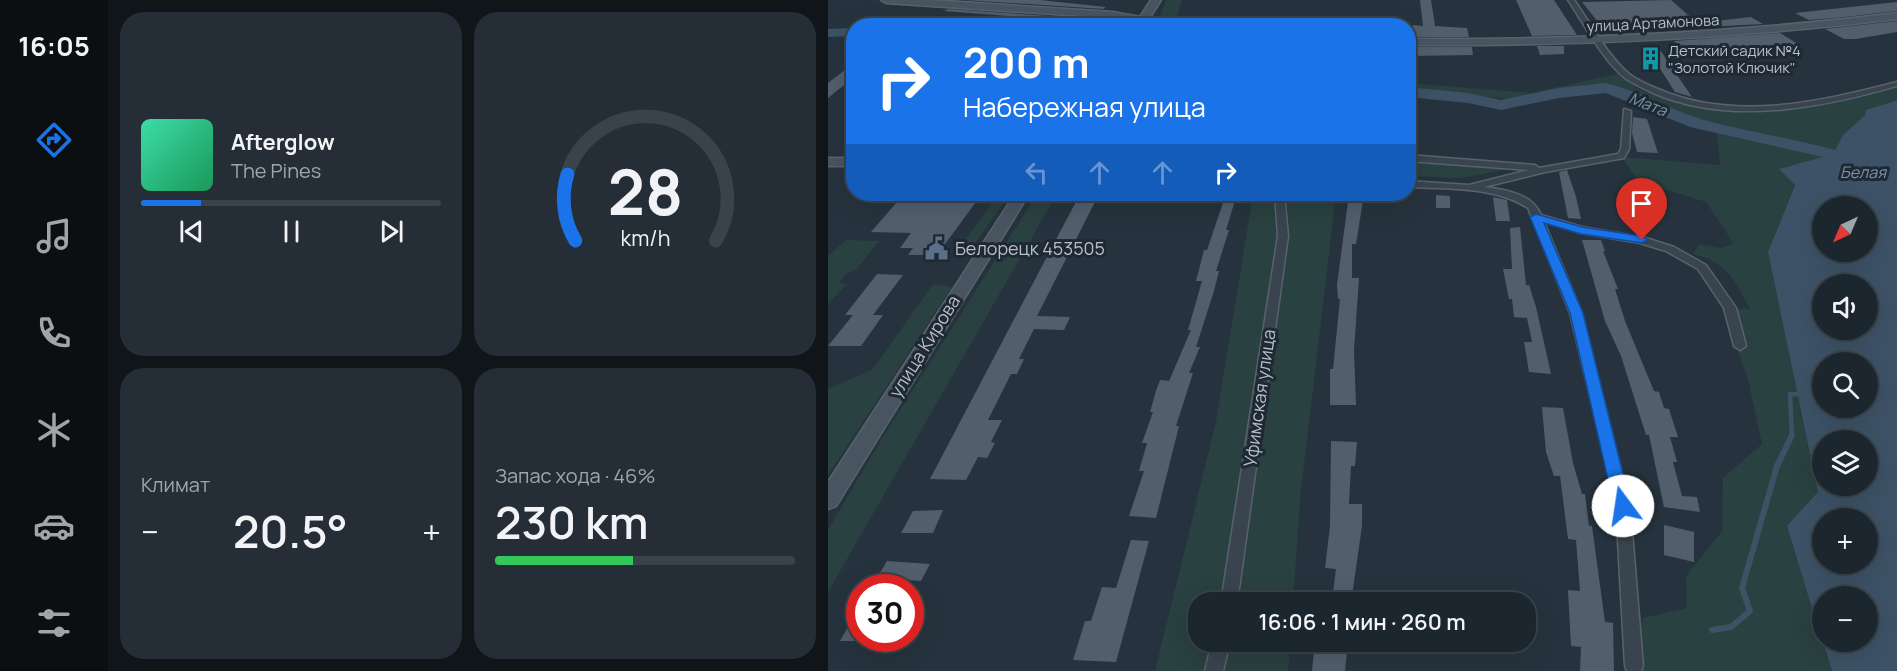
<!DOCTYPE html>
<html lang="ru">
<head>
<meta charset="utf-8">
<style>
	:root { --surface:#1c262e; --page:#252e36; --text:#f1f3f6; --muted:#a0a5aa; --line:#3a434a; --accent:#1a73e8 }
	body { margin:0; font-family:Manrope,sans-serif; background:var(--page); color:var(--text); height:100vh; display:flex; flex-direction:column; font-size:22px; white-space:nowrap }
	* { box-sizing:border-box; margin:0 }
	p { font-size:20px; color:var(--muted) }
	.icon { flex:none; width:33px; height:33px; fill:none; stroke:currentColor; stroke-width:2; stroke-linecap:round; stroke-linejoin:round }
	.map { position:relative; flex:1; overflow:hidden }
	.panel { display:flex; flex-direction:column; gap:12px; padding:12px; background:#0f1519; width:720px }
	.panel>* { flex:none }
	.guide { position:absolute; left:18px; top:18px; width:570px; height:183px; border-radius:24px; box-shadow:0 6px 24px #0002,0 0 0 2px var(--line); background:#1a73e8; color:#fff; overflow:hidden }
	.needle { width:39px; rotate:224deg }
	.fabs { position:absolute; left:984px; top:196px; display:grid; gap:12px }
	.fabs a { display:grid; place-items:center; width:66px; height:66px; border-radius:50%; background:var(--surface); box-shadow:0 6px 24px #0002,0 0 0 2px var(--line); font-size:30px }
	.speed { position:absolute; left:18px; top:574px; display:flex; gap:12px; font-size:30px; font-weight:700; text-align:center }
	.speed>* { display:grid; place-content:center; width:78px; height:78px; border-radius:50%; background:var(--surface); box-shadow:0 6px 24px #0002,0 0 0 2px var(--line); line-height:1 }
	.speed .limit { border:9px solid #d22; background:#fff; color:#111 }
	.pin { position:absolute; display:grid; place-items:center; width:51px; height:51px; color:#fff; margin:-62px -26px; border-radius:50% 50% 50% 0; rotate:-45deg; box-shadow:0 0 6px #0007 }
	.pin .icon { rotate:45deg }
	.me { position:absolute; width:66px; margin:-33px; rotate:346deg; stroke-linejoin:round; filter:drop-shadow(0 0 4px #0008) }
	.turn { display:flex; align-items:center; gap:21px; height:126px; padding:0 18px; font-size:27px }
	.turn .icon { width:78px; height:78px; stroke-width:2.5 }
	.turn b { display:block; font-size:42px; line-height:51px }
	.lanes { display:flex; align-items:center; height:57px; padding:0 18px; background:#0003; justify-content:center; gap:30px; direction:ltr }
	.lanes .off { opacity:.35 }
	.big { font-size:45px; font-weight:600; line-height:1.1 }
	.panel .card { flex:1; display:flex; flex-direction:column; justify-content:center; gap:9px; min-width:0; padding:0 21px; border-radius:24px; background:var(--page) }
	.panel .dial { align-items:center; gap:0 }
	.dial svg { height:156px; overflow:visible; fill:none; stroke:var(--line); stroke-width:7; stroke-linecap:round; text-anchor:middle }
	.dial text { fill:var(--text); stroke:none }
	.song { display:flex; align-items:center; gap:18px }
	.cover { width:72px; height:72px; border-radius:9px; background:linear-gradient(135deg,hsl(160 70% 55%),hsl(150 70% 35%)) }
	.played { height:6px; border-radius:3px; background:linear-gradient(90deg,var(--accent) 20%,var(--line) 20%) }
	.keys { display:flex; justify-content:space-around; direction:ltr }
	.heat { display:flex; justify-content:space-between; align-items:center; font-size:33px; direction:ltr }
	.charge { height:9px; border-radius:4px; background:linear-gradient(90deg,#34c759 46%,var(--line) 0) }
	.panel .tiles { flex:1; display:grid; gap:12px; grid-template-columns:repeat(2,1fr) }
	.trip { position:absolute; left:360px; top:592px; width:348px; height:60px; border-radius:24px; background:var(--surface); box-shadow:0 6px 24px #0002,0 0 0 2px var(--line); font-weight:600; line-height:60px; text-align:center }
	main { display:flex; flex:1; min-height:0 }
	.dock { display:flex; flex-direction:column; width:108px; justify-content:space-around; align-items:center; background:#0b0f12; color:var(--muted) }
	.dock .icon { width:42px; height:42px }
	.dock .selected { color:var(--accent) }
	.dock b { font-size:27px; color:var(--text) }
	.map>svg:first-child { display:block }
</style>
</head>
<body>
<main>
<nav class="dock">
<b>16:05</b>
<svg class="icon selected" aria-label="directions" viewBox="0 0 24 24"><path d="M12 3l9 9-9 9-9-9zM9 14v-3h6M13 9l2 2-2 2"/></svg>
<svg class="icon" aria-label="music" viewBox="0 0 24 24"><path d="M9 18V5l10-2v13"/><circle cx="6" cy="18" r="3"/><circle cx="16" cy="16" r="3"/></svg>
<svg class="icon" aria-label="phone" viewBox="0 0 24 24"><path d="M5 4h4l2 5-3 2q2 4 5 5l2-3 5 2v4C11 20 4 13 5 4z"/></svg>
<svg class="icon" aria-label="climate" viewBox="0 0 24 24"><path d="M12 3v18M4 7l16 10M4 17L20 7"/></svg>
<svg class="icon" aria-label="car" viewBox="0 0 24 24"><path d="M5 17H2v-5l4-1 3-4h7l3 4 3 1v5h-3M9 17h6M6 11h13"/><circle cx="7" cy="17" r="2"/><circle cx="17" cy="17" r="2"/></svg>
<svg class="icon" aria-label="filters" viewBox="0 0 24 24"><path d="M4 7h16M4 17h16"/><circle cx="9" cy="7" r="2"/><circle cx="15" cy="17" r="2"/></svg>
</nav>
<section class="panel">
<div class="tiles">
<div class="card">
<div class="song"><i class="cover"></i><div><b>Afterglow</b><p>The Pines</p></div></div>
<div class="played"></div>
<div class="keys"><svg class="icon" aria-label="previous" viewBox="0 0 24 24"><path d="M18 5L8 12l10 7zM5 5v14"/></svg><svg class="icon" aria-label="pause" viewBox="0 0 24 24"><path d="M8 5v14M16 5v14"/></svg><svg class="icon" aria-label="next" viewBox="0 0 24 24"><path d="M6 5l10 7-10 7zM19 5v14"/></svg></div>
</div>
<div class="card dial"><svg viewBox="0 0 100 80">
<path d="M14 69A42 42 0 1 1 86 69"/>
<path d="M14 69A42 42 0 0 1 10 35" stroke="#1a73e8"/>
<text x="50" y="56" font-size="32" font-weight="700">28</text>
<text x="50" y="72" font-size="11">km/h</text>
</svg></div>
<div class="card"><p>Климат</p>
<div class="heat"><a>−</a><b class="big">20.5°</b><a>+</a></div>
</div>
<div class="card"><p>Запас хода · 46%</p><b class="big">230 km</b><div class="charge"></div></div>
</div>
</section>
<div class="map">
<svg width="1069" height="671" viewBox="0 0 1069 671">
	<rect width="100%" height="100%" fill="#26333e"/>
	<g fill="#294140">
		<path d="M338,0H354L347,24L330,21Z"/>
		<path d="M789,74C851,129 995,108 1069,88V99L1038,110L1037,115L1015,135L1005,154L951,169L967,184L940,252L991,492L959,526L1004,671H806L815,618L859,608L858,576L894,531L895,478L934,444L920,379L894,308L922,309C905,279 901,263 865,254L871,244L892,248L906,244L878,202L821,184L813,186L794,157L892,165L889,133L805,107L807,100L785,97L783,90L768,89L702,101L581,89L580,83L703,93Z"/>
		<path d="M581,158L697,166L634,178L581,176Z"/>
		<path d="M170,194H182L139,255L126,256Z"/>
		<path d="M209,194H229L0,592V530L50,445Z"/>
		<path d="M425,194H508L472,499L465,603H370V642H462L460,671H327L388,422Z"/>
		<path d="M18,240L51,241C44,249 37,260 29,268C21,274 16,272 12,283L19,284L0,304V256Z"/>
		<path d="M105,284L124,287L0,475V389L45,369Z"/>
	</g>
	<path fill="#3d5266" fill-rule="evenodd" d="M1069,100V671H1004L995,642H1040V597H994V641L959,526L990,492L940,252L967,185L951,169L1005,154L1015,135L1037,115L1038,110ZM994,207H1040V252H994ZM994,285H1040V330H994ZM994,363H1040V408H994ZM994,441H1040V486H994ZM994,519H1040V564H994Z"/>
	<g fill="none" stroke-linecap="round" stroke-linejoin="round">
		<path stroke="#3d5266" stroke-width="4.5" d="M964,436L962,394H976"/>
		<path stroke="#3d5266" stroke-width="6" d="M884,630L903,627L922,611L914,588L949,466L964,435"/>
		<g fill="#3d5266" fill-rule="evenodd">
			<path d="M63,22H75L82,26H56Z"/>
			<path d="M26,28V36L0,37V29Z"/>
			<path d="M778,83C811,91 840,109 873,119C929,135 988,141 1043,162L1046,166L1036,172L999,158L862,127L778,93L731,98L673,110L640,103L580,97V87L640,93L673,100L731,88Z"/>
		</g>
	</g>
	<g fill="#525e6c">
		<path d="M136,0H212L278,7L275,9Z"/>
		<path d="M592,0H603L607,26L639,28L641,37H584L585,25L595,26Z"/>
		<path d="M688,0H726L749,35L704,36Z"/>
		<path d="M843,0L869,23L923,17L935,24L778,32L754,2Z"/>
		<path d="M1069,2V11L1008,18L981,20L967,13Z"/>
		<path d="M120,9L264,19L259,22L116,11Z"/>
		<path d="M1069,21V32L1028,39H1016L997,29Z"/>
		<path d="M952,33L973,46L860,54L846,41Z"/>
		<path d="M709,46H736V54L712,55Z"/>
		<path d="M583,47H644L645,55L582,56Z"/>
		<path d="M832,50L864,97L847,92L824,56Z"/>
		<path d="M26,63V77L0,98V83Z"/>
		<path d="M805,117L819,119L830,153L809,152L804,133Z"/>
		<path d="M739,170L748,197L753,219L740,218L731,172Z"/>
		<path d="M76,194H101L153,195L109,255H80L85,248H72L83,233L43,232Z"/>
		<path d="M252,194H271L209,316L242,317L236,330L206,329L191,359H196L189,374H183L160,420H174L163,442L167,443L159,458L150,457L138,480L102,479Z"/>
		<path d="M398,194H409L398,230H401L388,271H391L386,291L368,347H372L361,373H365L348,426H351L328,518L301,516L316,471H311L319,443H314L325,412H322L328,391L332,380L341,381L363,330H360L374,281H368L376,250H379Z"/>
		<path d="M521,194H536L528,244H524V278H531L526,350L528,405H502V369H505L512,299H510L509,285Z"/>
		<path d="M608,195L622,196V208H608Z"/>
		<path d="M665,197L679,200L682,221H668Z"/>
		<path d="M692,227L698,285H701L708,307L723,374L701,372L696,342H704L699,318L686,317L684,299H681L675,269H684L682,228Z"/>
		<path d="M754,240H773L777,251H775L790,289H787L797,321L826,391L831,392L836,408L841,409L850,437H842L849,462H845L854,496L869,497L872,512L836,507L821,435H818L793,356L777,321Z"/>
		<path d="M49,274L75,275L45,315H55L33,346H0L25,315H17Z"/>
		<path d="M714,407L735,408L745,463L754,494H757L761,526H764L777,622L785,623L786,671H752L753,647L743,646L740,590L752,591L748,540L740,539L732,476H726L718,452Z"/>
		<path d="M503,441L529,442L527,466H523L521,504H534V526L523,603L504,601L508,569L497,568L502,526Z"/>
		<path d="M115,510L105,533H73L85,511Z"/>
		<path d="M836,525L866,532V562L836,555Z"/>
		<path d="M303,540L321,541L288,662L245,660L257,621H263L274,587L288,588Z"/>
		<path d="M59,561L102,564L93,581L80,580L76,588H43Z"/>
		<path d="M32,606V641H12Z"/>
		<path d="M487,642H520L517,671H484Z"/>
	</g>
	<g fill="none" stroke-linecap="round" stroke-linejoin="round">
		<defs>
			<g id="street">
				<path d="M740,0H746C763,24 779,55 801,74C809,80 820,85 830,89C906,122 992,102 1069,82V86C992,108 902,126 825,93C816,88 805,84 797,78C776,62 755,22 740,0Z"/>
				<path d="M796,109L803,111L801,149L796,158L717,172L656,187C677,190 704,193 713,215L754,227L818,238L846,247L878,265L908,308L918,346L912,350L906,346L896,308L870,269L838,251L812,243L753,233L716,222L754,313L802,506L815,666L813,671H799L797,666L788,506L742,313L700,208C667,186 618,189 580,187V181L641,185L701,170L580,161V155L707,165L711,168L790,154L793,149Z"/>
				<path d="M447,194H456L460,236L409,603H393L450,236Z"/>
				<path d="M384,642H402L395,671H377Z"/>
			</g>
			<g id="secondary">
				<path d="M53,0H102L285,12L312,17L323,0H333L321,19L347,26H307L309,23L285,18L58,3Z"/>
				<path d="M1069,13V19C906,39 744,46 580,45V39C744,40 906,33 1069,13Z"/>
				<rect x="0" y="158" width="26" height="8"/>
				<path d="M187,194H201L8,506L0,509V482Z"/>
			</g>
		</defs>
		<use href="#street" stroke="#58626c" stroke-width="3"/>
		<use href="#secondary" stroke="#58626c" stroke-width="3"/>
		<use href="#street" fill="#3a444e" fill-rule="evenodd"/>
		<use href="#secondary" fill="#495461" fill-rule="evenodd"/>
	</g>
	<path fill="#1a73e8" stroke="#114b97" stroke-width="1.5" d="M708,214L754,227L814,236L820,240L814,243L753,234L716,223L755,313L803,506L801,511H789L786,506L742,313L702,217Z"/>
	<defs>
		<symbol id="building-bare" viewBox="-9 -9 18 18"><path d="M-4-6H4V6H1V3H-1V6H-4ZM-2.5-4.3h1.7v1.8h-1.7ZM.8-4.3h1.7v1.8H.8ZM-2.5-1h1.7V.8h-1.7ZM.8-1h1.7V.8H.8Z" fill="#0f9aa8" stroke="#1f2933" stroke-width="2.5" paint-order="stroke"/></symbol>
		<symbol id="civic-bare" viewBox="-9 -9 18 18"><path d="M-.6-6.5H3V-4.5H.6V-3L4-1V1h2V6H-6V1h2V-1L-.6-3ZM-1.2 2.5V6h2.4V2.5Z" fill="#5c6f8a" stroke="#1f2933" stroke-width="2.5" paint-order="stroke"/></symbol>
	</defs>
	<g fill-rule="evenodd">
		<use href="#building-bare" x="806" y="42" width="33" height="33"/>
		<use href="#civic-bare" x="92" y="232" width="33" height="33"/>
	</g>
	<g text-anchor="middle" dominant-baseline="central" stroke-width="6" stroke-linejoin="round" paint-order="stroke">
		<g font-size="15" fill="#b7bfc9" stroke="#1f2933">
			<text transform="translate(825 23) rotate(-3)">улица Артамонова</text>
		</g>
		<g font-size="15" fill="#b7bfc9" stroke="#1f2933" text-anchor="start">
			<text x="840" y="50">Детский садик №4<tspan x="840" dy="17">"Золотой Ключик"</tspan></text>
		</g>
		<g font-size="16" font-style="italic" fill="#7993aa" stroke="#1f2933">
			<text transform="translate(820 104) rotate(21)">Мата</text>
			<text x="1035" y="172">Белая</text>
		</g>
		<g font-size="18" fill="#b7bfc9" stroke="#1f2933" text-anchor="start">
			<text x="127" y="248">Белорецк 453505</text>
		</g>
		<g font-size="18" fill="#b7bfc9" stroke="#1f2933">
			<text transform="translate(96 346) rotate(-58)">улица Кирова</text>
			<text transform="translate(431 398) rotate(-82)">Уфимская улица</text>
		</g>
	</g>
</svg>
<div class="fabs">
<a><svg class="needle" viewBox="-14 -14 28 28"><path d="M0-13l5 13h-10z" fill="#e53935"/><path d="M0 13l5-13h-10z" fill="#a0a5aa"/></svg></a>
<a><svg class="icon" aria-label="sound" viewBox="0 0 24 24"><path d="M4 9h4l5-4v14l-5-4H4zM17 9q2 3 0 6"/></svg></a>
<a><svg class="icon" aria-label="search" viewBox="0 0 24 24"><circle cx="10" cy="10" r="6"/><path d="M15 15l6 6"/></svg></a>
<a><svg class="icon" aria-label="layers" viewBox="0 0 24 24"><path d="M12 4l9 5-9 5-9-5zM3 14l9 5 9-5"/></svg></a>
<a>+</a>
<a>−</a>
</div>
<div class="speed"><div class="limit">30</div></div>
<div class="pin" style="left:814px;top:240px;background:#d93025"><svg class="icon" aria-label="arrive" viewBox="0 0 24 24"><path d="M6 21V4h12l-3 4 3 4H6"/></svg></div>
<svg class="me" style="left:795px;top:506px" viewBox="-20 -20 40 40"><circle r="19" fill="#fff"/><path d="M0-13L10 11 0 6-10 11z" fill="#1a73e8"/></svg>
<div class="trip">16:06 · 1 мин · 260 m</div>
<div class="guide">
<div class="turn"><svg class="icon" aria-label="right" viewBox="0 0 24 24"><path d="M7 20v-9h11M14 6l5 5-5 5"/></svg><div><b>200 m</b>Набережная улица</div></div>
<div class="lanes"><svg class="icon off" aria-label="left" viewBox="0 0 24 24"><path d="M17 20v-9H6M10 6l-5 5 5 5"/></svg><svg class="icon off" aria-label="ahead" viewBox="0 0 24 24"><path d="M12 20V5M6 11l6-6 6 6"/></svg><svg class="icon off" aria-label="ahead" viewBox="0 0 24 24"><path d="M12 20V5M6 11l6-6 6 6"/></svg><svg class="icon" aria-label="right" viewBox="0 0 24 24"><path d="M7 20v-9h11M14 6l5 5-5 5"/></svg></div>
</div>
</div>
</main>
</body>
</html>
